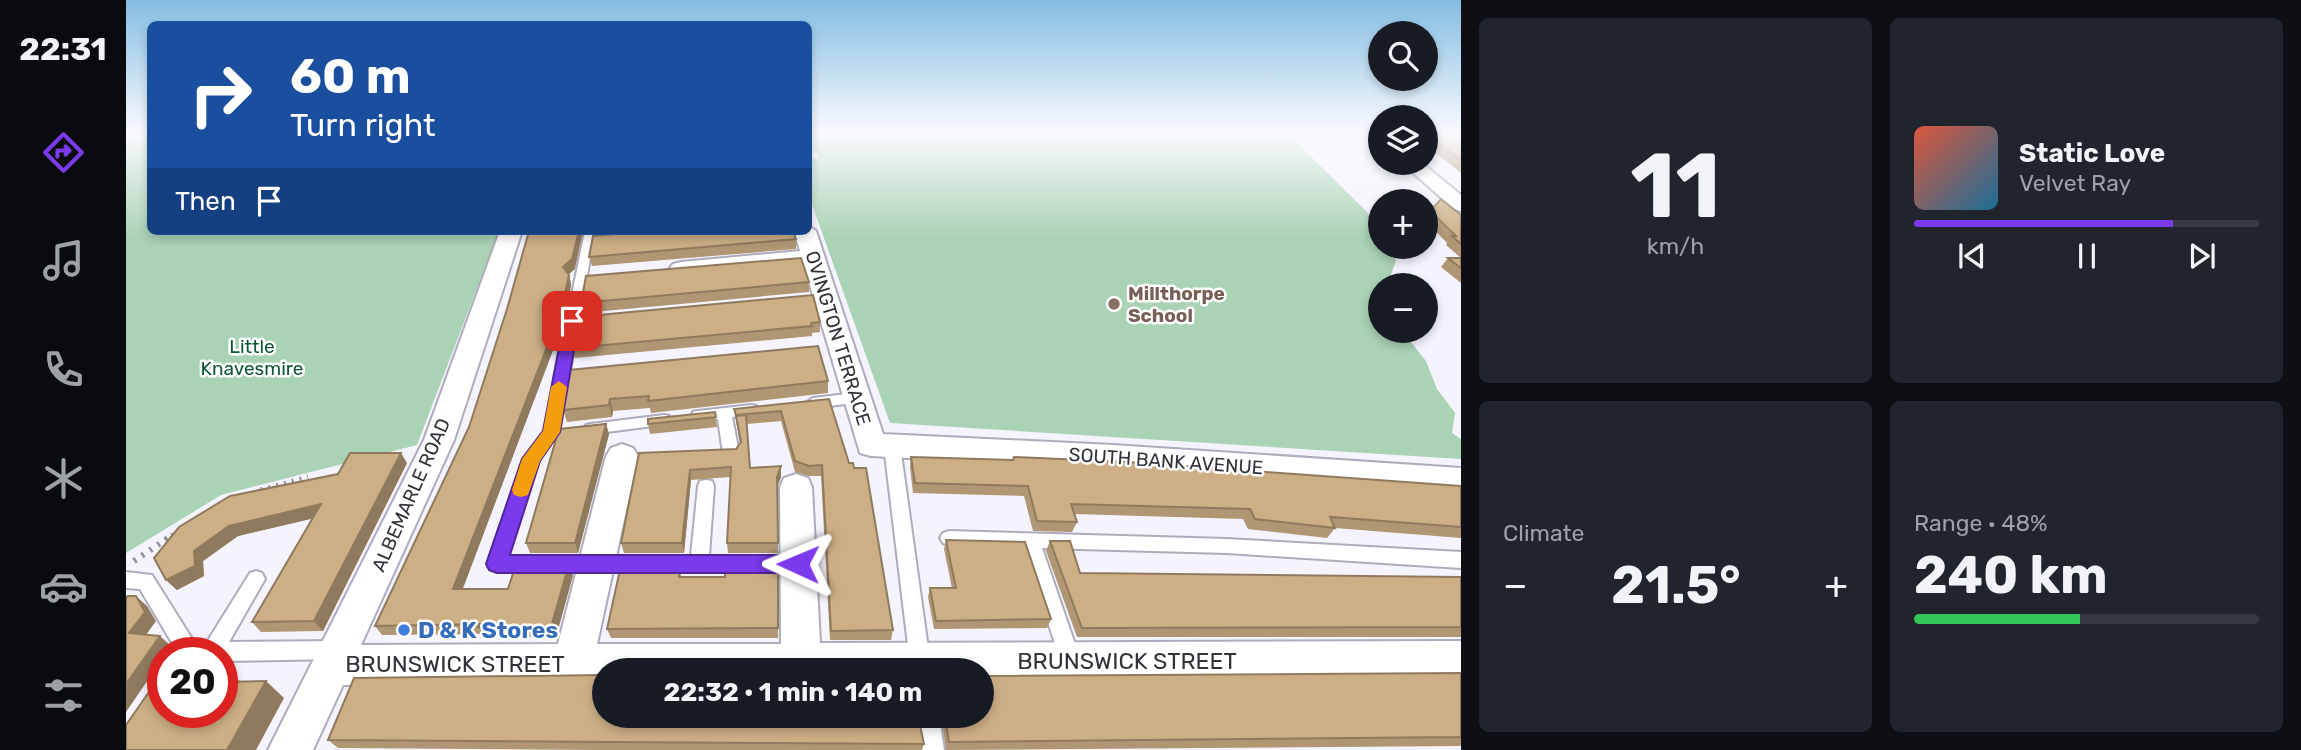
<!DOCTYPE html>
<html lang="en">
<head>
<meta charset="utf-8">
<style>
	:root { --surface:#171b24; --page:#20242c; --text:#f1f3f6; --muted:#9ea1a6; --line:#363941; --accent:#7c3aed }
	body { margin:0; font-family:Rubik,sans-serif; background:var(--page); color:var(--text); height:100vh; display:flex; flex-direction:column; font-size:26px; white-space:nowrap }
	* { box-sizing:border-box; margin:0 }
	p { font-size:23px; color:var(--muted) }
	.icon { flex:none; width:38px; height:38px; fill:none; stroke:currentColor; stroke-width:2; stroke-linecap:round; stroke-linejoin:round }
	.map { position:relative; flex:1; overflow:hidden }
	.sheet { display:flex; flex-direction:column; gap:18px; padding:18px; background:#0d0f14; width:840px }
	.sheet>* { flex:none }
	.guide { position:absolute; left:21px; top:21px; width:665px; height:214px; border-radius:10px; box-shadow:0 4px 10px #0003; background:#1a4fa0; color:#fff; overflow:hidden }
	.tools { position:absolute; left:1242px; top:21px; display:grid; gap:14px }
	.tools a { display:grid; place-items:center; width:70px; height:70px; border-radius:50%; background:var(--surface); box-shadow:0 4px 10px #0003; font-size:35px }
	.speed { position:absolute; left:21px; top:637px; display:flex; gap:14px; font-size:35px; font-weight:700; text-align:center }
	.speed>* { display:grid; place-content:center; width:91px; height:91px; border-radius:50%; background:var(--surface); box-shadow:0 4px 10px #0003; line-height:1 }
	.speed .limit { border:10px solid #d22; background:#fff; color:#111 }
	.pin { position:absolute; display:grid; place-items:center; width:60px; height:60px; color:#fff; margin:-30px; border-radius:14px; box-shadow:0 4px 10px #0006 }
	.me { position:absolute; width:77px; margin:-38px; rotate:271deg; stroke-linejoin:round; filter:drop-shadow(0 0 5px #0008) }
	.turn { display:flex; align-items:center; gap:24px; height:147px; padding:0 28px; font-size:32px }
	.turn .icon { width:91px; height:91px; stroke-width:2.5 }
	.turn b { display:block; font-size:49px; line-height:60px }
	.then { display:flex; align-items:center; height:66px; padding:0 28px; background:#0003; gap:14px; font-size:26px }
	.big { font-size:52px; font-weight:700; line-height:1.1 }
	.sheet .tile { flex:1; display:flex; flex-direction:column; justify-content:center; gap:10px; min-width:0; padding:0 24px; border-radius:10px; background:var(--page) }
	.sheet .dial { align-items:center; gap:0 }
	.dial b { font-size:91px; line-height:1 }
	.song { display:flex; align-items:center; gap:21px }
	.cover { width:84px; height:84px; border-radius:10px; background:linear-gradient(135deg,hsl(10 70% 55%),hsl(200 70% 35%)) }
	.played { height:7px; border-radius:4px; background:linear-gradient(90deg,var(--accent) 75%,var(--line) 75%) }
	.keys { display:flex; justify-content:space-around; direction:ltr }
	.heat { display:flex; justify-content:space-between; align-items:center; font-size:38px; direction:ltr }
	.charge { height:10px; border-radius:5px; background:linear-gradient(90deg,#34c759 48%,var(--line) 0) }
	.sheet .tiles { flex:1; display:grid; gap:18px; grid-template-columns:repeat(2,1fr) }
	.trip { position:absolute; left:466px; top:658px; width:402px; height:70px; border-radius:35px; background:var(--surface); box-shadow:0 4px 10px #0003; font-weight:700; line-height:70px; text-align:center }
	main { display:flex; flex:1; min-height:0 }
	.tabs { display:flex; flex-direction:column; width:126px; justify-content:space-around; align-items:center; background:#090b0e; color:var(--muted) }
	.tabs .icon { width:49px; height:49px }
	.tabs .current { color:var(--accent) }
	.tabs b { font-size:32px; color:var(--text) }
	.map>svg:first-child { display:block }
</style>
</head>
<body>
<main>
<nav class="tabs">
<b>22:31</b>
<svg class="icon current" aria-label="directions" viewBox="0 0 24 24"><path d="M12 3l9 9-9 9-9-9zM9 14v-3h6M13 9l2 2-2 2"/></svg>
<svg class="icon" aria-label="music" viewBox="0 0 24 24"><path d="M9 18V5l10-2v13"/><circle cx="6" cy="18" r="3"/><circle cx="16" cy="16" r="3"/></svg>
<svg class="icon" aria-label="phone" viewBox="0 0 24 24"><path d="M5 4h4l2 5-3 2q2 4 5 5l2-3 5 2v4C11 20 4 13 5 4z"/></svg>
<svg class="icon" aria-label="climate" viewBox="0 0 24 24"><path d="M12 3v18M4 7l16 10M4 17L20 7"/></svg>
<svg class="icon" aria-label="car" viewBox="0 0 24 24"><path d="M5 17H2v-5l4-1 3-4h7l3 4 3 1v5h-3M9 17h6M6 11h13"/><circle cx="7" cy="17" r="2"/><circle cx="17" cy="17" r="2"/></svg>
<svg class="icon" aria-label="filters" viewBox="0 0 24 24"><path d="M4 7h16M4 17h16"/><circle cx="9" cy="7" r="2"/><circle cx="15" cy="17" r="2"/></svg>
</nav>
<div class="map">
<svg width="1335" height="750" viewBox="0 0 1335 750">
	<rect width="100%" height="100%" fill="#f5f3fd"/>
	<g fill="#aad2b5">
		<path d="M0,133H24V231H373L291,445L95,495L0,553Z"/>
		<path d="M684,133H1161L1245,216L1255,231V247H1264L1270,261L1261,285H1255V331H1276L1300,361L1311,389L1329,413L1326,433L1335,439V459L764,423L683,196V156L691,160L693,155L684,149L683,144L688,140L683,136Z"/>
	</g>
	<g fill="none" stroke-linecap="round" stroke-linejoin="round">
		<defs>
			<g id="service">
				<path d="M459,231H469L433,432L412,461L382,556H565L572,486L574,481L580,480L586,481L588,486L583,556H672L678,558L681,564L678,570L672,572H371L365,570L362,564L397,459L418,431Z"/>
				<path d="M730,393L737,398L735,402L687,408L680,403L687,398Z"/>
				<path d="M625,405L630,406L632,410L630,414L606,417L613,453L611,457H599L597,453L592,419L567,420L565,416L567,412L572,411Z"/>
				<path d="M538,415L543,416L545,420L543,424L465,434L460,433L457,429L460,425L465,424Z"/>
				<path d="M766,440L771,442L774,446L805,670H785L758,446L761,442Z"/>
				<path d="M823,531L1101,539L1335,552V568L1101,553L916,548L954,659L951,666L944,669L937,666L934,659L898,548L823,545L817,543L814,538L817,533Z"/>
				<path d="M130,571L136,573L139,579L103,642L211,641L218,643L221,650L218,657L211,659L96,661V653H52L14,589L0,588V572L26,575L68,642H81L124,573Z"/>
				<path d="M791,716H813L818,750H796Z"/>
			</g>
			<g id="minor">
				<path d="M1243,133H1255V141L1249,140Z"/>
				<path d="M1276,163H1296L1335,195V211L1328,209Z"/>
				<path d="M682,225L690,231L757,434L987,445L1335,468V494L987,469L745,456L734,453L678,265L555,276L547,274L543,269L547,264L555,262L674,251L668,231H682Z"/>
				<path d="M374,231H396L328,440L235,645L432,644L480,456L485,448L496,444L507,448L512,456L471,644H655L654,487L658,478L670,474L682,478L686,487L694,643L1335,641V679L856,682V670H478V683L217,685L187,750H142L298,440Z"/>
			</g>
		</defs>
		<use href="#service" stroke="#aeacbc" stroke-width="4"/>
		<use href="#minor" stroke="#aeacbc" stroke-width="4"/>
		<g stroke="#919098" stroke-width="5" stroke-dasharray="2 6" stroke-linecap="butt">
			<path d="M135,490L182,477"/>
			<path d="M39,540L50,533"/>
		</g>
		<path stroke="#919098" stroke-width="6" stroke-dasharray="2.5 7" stroke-linecap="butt" d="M8,561L42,538"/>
		<use href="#service" fill="#fff" fill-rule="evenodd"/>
		<use href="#minor" fill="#fff" fill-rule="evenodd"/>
	</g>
	<g fill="#b09673">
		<path d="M1300,134L1335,135V173L1300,145Z"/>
		<path d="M1304,211L1335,215V283L1315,267L1322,258H1335L1320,245L1321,243L1300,221V217Z"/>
		<path d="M470,231H496L472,233Z"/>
		<path d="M670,239V249L466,266L463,257Z"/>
		<path d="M449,269L443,274L445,285L438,321L336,589H382L447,575L430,637H358L356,634L256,635L249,626L343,427L381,309Z"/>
		<path d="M683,282V292L457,313L455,303Z"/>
		<path d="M694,322V332L686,333V336L449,358L446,348Z"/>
		<path d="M443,370L702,381V393L525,413L524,408L487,411L486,417L441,422L437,410Z"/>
		<path d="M703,399L767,630L765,640H704L695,476H683L669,472L655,421L621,424L624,468L655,466V477L651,487L652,553H602L601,543L604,477L565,480L558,553H498L495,543L513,453L610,449L614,444L608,409Z"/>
		<path d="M589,412L591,427L524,434L522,424Z"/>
		<path d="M480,424L483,434L452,553H404L400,543Z"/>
		<path d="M785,457L887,460L888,457L1335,486V538L1209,528L1201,538L1122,529L1117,519L948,514L951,522L946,532L907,531L898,496L787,493L784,467Z"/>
		<path d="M281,463L197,631L135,632L126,622L187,518L112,536L77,561L78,576L51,590L40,580L212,474Z"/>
		<path d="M820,540L925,619L921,628L808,629L802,597L804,588H826L818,549Z"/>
		<path d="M924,541L954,573L1335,577V637H951L920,551Z"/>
		<path d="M554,565L555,577H599L652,565V638H485L481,629Z"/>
		<path d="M1335,673V746L820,750L815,716H856Z"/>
		<path d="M202,740L798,744L796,750H470L212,748Z"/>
	</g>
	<g fill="#907a5e">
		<path d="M453,231H457L449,269L439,277L437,267Z"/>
		<path d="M443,275L445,285L438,321L333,599L327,589Z"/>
		<path d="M484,399L487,411L486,417L483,405Z"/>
		<path d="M480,424L483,434L452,553L449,543Z"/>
		<path d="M275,453L281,463L197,631L188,621Z"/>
		<path d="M655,466V477L651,487L652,553L651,477Z"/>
		<path d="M564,470L565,480L558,553L556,543Z"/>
		<path d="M195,504L202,515L112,536L77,561L78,576L51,590L40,580L68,551L103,526Z"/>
		<path d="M443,564L447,575L430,637L425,627Z"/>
		<path d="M10,596L21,606L30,621L15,642L3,633Z"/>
		<path d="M34,636L45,646L40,653H37V658L0,712V684Z"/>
		<path d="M100,669L119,686L96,685V675Z"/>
		<path d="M140,681L158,698L130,750H101Z"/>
	</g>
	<g fill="#cdaf86" stroke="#907a5e" stroke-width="2">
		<path d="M1300,134L1335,135V160Z"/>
		<path d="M1315,199L1335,215V244L1326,236H1330L1304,211Z"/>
		<path d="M403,231H453L446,259L437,267L443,275L435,311L327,589H382L390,564H443L425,627H352L354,624L249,626L343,427L381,309Z"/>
		<path d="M521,231H667L670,239L463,257L467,236Z"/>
		<path d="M675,258L683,282L455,303L460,276Z"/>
		<path d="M1322,258H1335V268Z"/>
		<path d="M687,295L694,322L685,323L686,326L446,348L452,317Z"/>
		<path d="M692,346L702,381L522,401L523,396L484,399L483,405L437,410L443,370Z"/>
		<path d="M703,399L723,463H727L728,468H740L767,630L705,631L696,465L683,466L669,461L655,411L610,415L608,409Z"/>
		<path d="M589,412L590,417L522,424V419Z"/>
		<path d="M620,415L624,468L655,466L651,477L652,543H601L605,467L564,470L556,543H495L513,453L610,449L615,442L610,416Z"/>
		<path d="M480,424L449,543H400L433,429Z"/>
		<path d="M224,453H275L188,621L126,622L195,504L103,526L68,551L69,566L40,580L28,558L53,527L104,496L212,474Z"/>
		<path d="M785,457L887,460L888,457L1002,462L1335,486V527L1204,517L1209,528L1129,519L1124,509L945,504L951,522L911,521L902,486L789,483Z"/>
		<path d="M820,540L899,542L925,619L810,621L804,588H830Z"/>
		<path d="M924,541H944L954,573L1335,577V627L956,628Z"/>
		<path d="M495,565H554L553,577H599V565H652V628L481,629Z"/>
		<path d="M2,596H10L19,612L3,633L34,636L0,684V598Z"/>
		<path d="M37,672V712H96V682L140,681L101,750H0V725Z"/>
		<path d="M1335,673V737L823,742L819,716H856V676Z"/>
		<path d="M477,675H478V716H792L798,744L202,740L228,678Z"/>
	</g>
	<linearGradient id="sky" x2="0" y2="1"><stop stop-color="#84bde2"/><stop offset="0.56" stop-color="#fafafe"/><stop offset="1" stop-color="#fafafe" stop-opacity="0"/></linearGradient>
	<rect width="1335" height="238" fill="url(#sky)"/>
	<path fill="#7c3aed" stroke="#51269a" stroke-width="2" d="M446,316L453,321L434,432L414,461L384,555H672L679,558L682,564L679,570L672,573H371L363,570L360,564L396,459L417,431L438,321Z"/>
	<path fill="#f59e0b" d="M433,381L441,387L434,432L414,461L402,495L395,497L388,495L386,490L396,459L417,431L425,387Z"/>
	<circle fill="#8d6e63" stroke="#fff" stroke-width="2.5" cx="988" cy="304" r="7"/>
	<circle fill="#3f7fe0" stroke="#fff" stroke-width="2.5" cx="278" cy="630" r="7"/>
	<g text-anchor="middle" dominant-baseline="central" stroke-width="5" stroke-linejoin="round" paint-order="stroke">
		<g font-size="19" font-weight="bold" fill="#785e54" stroke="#fff" text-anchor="start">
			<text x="1002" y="293">Millthorpe<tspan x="1002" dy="22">School</tspan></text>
		</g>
		<g font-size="19" fill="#333239" stroke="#fff">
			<text transform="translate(712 338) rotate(73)">OVINGTON TERRACE</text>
			<text transform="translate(1040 461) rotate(4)">SOUTH BANK AVENUE</text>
			<text transform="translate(285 495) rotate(-66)">ALBEMARLE ROAD</text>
		</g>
		<g font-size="19" fill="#0d562f" stroke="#fff">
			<text x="126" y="346">Little<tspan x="126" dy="22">Knavesmire</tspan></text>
		</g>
		<g font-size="23" font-weight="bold" fill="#366cbe" stroke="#fff" text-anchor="start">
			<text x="292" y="630">D &amp; K Stores</text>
		</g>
		<g font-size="23" fill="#333239" stroke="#fff">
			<text x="1001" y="661">BRUNSWICK STREET</text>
			<text x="329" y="664">BRUNSWICK STREET</text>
		</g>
	</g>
</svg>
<div class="tools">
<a><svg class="icon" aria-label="search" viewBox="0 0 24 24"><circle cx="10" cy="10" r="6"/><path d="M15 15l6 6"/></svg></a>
<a><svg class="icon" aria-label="layers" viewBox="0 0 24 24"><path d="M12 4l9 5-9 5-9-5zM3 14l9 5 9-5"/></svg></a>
<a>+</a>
<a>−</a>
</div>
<div class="speed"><div class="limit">20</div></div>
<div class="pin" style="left:446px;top:321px;background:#d93025"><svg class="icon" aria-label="arrive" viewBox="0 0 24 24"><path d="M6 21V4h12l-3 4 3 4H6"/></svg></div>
<svg class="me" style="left:672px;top:564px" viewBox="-20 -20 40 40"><path d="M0-17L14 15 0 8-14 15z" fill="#7c3aed" stroke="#fff" stroke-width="4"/></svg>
<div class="trip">22:32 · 1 min · 140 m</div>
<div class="guide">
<div class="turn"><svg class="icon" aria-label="right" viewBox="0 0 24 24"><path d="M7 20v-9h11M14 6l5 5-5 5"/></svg><div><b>60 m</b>Turn right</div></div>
<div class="then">Then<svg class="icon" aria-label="arrive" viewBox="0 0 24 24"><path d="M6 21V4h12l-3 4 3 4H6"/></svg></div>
</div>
</div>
<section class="sheet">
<div class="tiles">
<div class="tile dial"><b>11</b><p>km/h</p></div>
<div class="tile">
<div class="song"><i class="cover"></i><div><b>Static Love</b><p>Velvet Ray</p></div></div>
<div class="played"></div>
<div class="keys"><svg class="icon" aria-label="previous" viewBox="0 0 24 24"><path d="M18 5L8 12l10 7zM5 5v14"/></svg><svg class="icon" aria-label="pause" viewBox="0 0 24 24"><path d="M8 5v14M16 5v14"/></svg><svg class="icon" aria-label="next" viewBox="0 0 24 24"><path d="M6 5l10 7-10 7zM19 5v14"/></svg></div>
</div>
<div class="tile"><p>Climate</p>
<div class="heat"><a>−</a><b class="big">21.5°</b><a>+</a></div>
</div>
<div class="tile"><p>Range · 48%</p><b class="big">240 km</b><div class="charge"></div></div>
</div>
</section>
</main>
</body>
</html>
